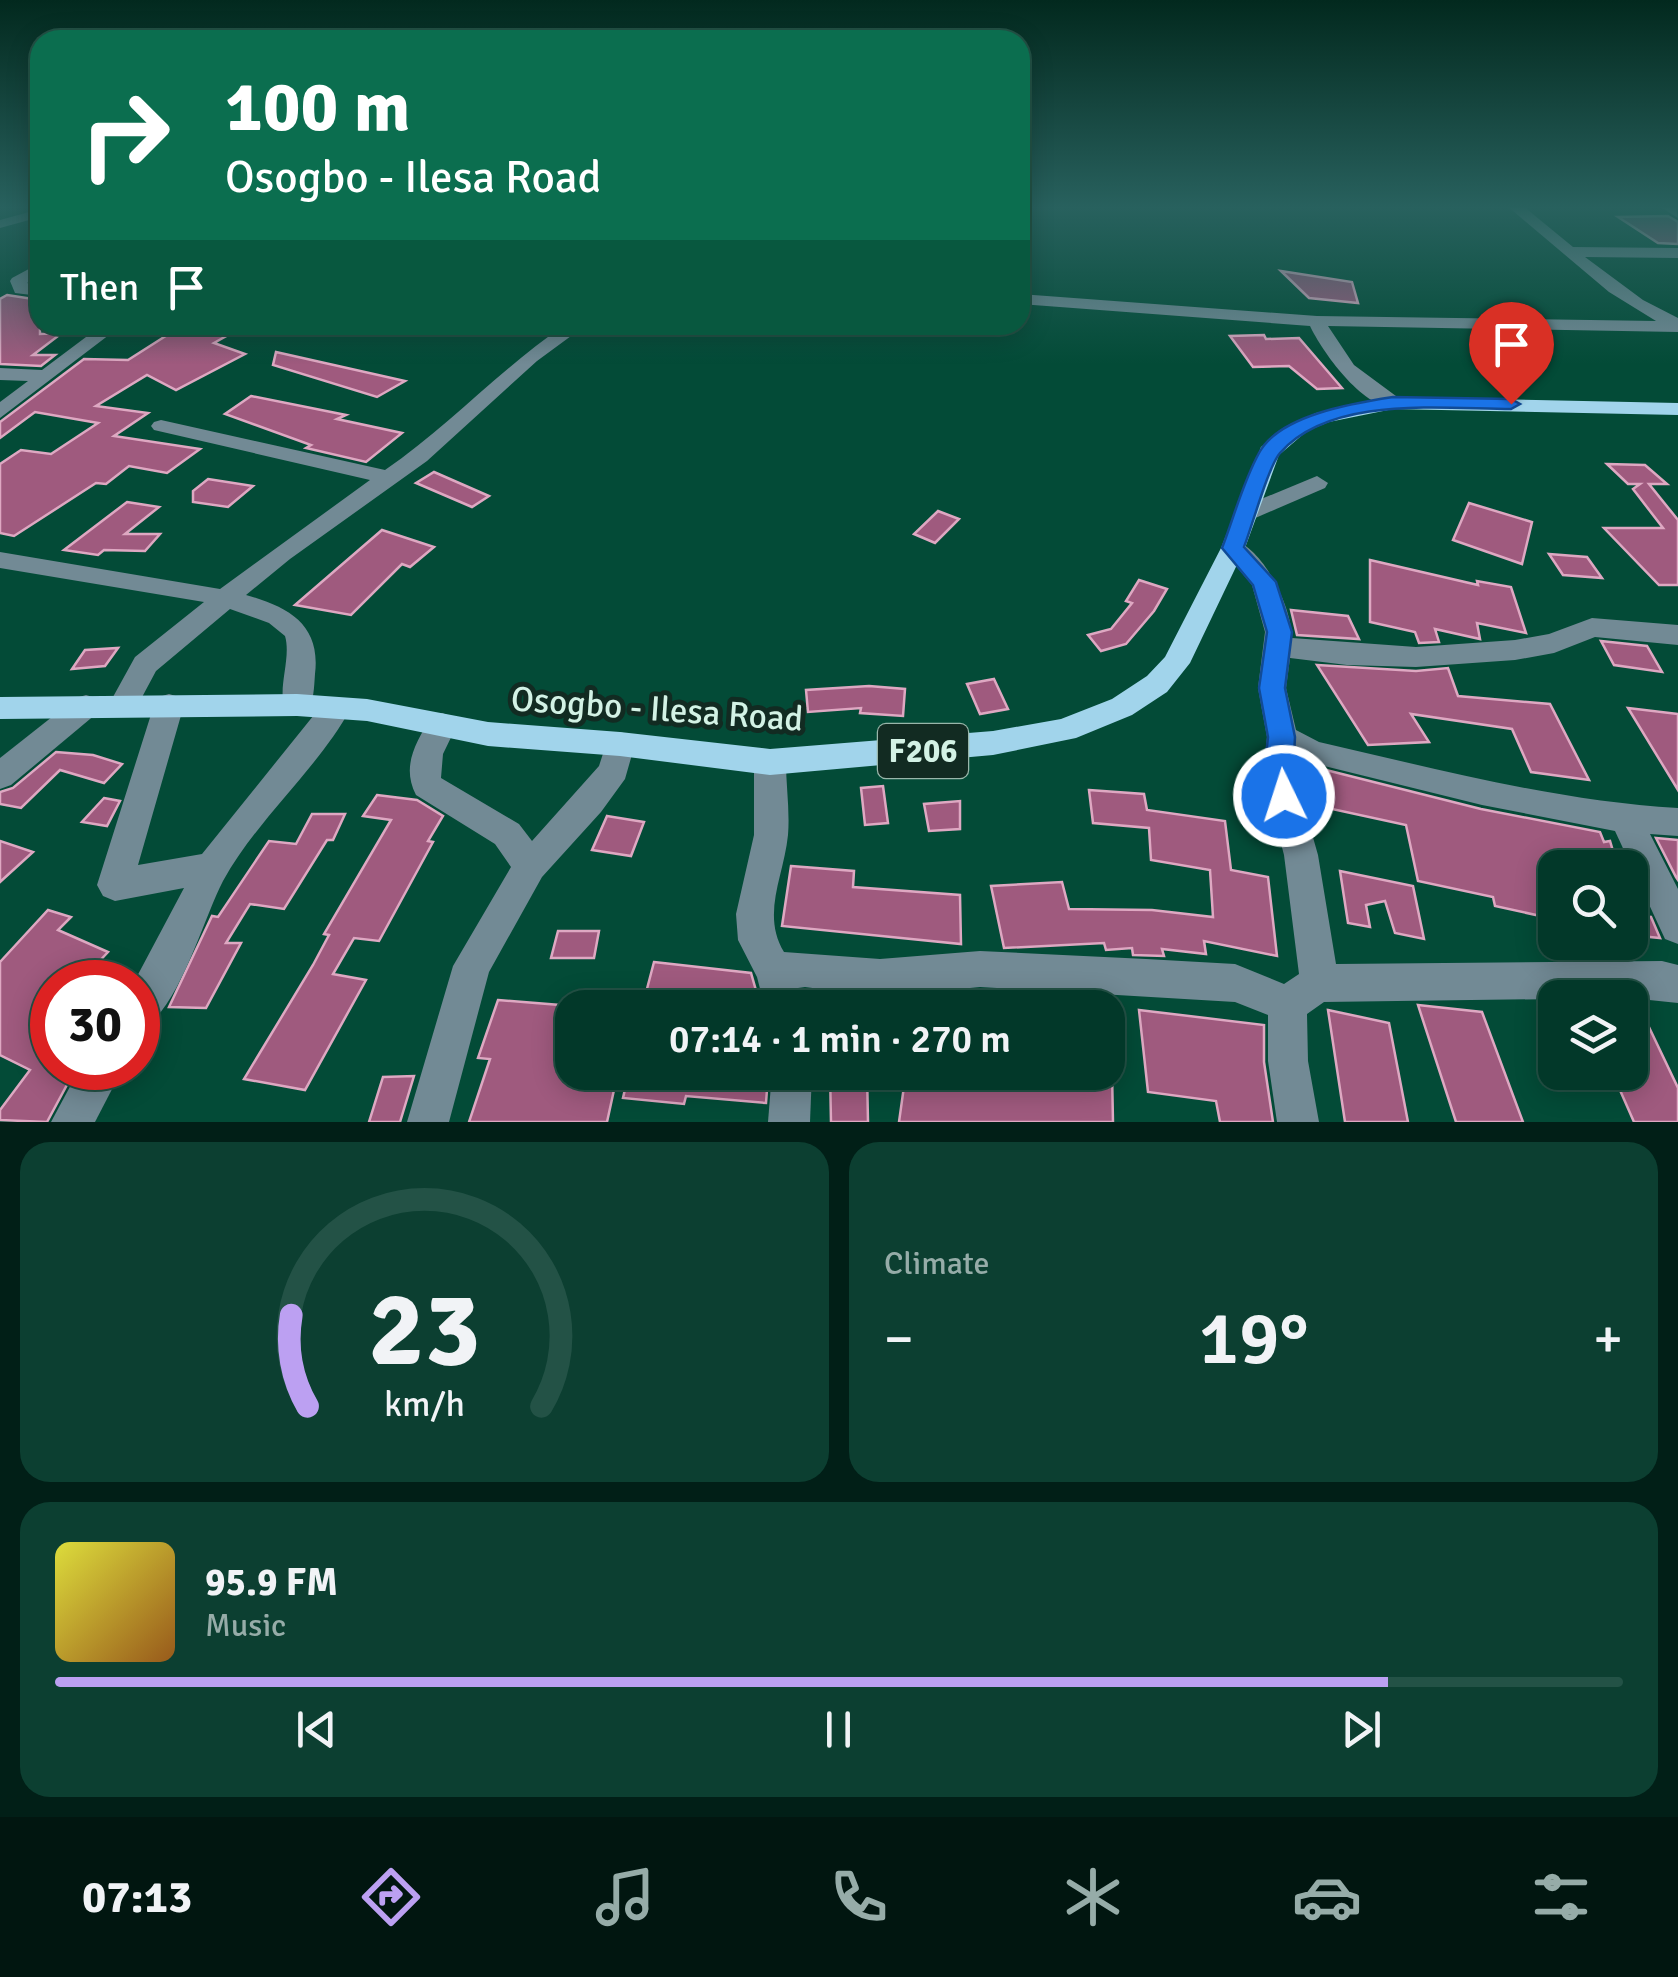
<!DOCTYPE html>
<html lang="en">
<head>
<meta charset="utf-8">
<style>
	:root { --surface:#023829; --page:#0c3f31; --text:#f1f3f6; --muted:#96aca8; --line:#235246; --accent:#bca0f2 }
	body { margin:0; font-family:Signika,sans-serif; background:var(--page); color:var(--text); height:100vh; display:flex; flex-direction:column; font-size:38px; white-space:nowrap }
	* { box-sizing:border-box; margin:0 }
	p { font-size:32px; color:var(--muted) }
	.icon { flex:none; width:55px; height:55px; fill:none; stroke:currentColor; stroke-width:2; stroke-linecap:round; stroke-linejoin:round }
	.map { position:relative; height:1122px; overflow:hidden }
	.side { display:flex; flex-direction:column; gap:20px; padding:20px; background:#011f17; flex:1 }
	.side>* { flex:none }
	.hud { position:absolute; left:30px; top:30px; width:1000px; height:305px; border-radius:30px; box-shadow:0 5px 25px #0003,0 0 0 2px var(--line); background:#0b6e4f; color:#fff; overflow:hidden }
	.fabs { position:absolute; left:1538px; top:850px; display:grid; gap:20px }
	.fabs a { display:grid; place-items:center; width:110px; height:110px; border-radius:20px; background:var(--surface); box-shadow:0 5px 25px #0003,0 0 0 2px var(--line); font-size:50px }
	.speed { position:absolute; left:30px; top:960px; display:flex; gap:20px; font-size:50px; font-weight:700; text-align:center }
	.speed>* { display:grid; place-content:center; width:130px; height:130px; border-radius:50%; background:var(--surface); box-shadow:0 5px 25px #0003,0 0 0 2px var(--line); line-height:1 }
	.speed .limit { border:15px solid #d22; background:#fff; color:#111 }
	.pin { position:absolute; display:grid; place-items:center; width:85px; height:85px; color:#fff; margin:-102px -42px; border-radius:50% 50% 50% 0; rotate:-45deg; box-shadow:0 0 10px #0007 }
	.pin .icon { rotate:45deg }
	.me { position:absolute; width:110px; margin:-55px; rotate:356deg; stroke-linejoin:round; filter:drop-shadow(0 0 8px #0008) }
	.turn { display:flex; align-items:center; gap:35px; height:210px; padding:0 30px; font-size:45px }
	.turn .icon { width:130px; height:130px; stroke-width:2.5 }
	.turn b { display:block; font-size:70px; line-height:85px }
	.then { display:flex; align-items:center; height:95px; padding:0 30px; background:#0003; gap:20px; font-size:38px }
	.big { font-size:75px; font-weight:600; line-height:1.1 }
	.side .tile { flex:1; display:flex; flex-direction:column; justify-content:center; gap:15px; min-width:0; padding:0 35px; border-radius:30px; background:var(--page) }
	.side .dial { align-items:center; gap:0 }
	.dial svg { height:260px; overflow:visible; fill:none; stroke:var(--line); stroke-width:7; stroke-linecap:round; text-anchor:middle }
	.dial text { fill:var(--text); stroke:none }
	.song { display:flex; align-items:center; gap:30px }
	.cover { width:120px; height:120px; border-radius:15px; background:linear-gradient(135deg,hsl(60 70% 55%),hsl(30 70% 35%)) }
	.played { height:10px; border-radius:5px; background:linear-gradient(90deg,var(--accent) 85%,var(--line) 85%) }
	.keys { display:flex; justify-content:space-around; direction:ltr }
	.heat { display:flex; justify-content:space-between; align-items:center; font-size:55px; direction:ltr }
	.side .tiles { flex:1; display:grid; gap:20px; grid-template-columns:1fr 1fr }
	.tile:last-child { grid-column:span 2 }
	.trip { position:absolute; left:555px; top:990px; width:570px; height:100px; border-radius:30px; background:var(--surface); box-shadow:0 5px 25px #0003,0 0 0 2px var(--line); font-weight:600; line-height:100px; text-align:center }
	.menu { display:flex; height:160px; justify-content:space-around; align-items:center; background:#011610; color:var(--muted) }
	.menu .icon { width:70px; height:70px }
	.menu .on { color:var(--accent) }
	.menu b { font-size:45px; color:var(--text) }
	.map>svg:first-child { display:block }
</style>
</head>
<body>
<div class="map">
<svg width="1678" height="1122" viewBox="0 0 1678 1122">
	<rect width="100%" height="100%" fill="#034b37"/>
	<g fill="#9f5a7e" stroke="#dea8c2" stroke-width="2.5">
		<path d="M1668,216L1678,222V244L1658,243L1618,217Z"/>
		<path d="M1281,271L1352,282L1358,303L1309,298Z"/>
		<path d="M7,295L40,300V334L62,333L33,355H55L41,366L0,364V299Z"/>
		<path d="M183,325H246L214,343L245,354L176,390L147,375L96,406L148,413L114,436L200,449L167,473L129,466L106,484L96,483L14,536L0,533V464L21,450L51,454L98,423L35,412L0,438V422L84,359L128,360Z"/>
		<path d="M1264,335L1266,339L1299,338L1342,388L1317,389L1289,366L1253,367L1230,336Z"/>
		<path d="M276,352L405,381L377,397L273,365Z"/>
		<path d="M251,396L346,415L337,419L402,433L366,462L306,448L311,445L225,414Z"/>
		<path d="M1607,464L1645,465L1667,484H1649L1678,520V585H1659L1604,528H1663L1633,489L1640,484H1628Z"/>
		<path d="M434,472L489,496L472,507L416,483Z"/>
		<path d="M208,479L253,486L228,507L193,502V491Z"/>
		<path d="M127,502L159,507L125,534H160L145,551L104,550L98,555L64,550Z"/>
		<path d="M1469,503L1532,522L1522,564L1453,540Z"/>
		<path d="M938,511L959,519L935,543L914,534Z"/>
		<path d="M382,530L434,547L410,567L402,564L351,615L295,605Z"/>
		<path d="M1549,554L1587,557L1602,578L1563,575Z"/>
		<path d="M1370,560L1478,585L1477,581L1511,587L1526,633L1477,623L1480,639L1435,629L1439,642L1419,643L1415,632L1370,622Z"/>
		<path d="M1139,580L1167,589L1154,611L1126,644L1101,651L1088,635L1111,629L1132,603L1126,601Z"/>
		<path d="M1291,610L1348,616L1359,639L1297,635Z"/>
		<path d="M1601,641L1647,646L1662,672L1614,665Z"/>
		<path d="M118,648L105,666L72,669L85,650Z"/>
		<path d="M1317,665L1416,671L1448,668L1458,696L1550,704L1589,780L1531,772L1512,729L1411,714L1429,742L1368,745Z"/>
		<path d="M994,679L1008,709L980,714L967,684Z"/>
		<path d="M869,686L905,689L903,716L860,713L861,708L808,712L806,690Z"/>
		<path d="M1628,708L1678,714V790Z"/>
		<path d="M56,752L93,755L122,764L104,783L60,770L21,808L0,804V792L13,788Z"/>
		<path d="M1326,770L1481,809L1600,832L1604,842L1610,841L1618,868H1555V892L1544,889L1554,919L1495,906L1493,897L1418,881L1406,825L1332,809Z"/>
		<path d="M883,786L888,823L865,825L861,788Z"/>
		<path d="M1089,790L1144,794L1147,810L1225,821L1231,870L1268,877L1277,956L1204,941L1206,954L1162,949L1164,956L1133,955L1132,948L1106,950L1104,943L1004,948L991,886L1062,882L1069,909L1152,910L1213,917L1210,870L1151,860L1149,828L1093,823Z"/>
		<path d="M377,795L417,800L443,816L428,841L433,842L379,941L354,938L333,974L366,980L305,1090L244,1079L313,965L329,935L324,934L391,820L363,816Z"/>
		<path d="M104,798L120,801L107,826L82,822Z"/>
		<path d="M960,801V829L929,831L924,804Z"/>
		<path d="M312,814H345L333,840H327L284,909L250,904L226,943H241L206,1008L169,1007L212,916L218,917L269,841L296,844Z"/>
		<path d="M607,816L644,822L631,856L592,850Z"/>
		<path d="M1656,838L1678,840V880L1676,877Z"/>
		<path d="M0,841L33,852L0,882Z"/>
		<path d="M791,866L854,871L853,887L960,895L961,944L782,926Z"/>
		<path d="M1340,871L1413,886L1424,939L1395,933L1385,901L1366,905L1370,927L1348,923Z"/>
		<path d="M48,910L71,917L58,930L108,952L94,967L130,977L129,982H52V1068H76L47,1122L0,1120V1110L30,1070L0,1055V962Z"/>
		<path d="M1630,915L1651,917L1660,938L1630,935Z"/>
		<path d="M558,931H599L594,958H551Z"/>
		<path d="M654,962L751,973L761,1008H642Z"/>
		<path d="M976,991L1063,997L1062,1008H975Z"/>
		<path d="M819,993L892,1000V1008H818Z"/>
		<path d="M498,1000L572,1006V1087L614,1090L607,1122H469L490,1059L478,1058Z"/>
		<path d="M1630,1002H1637L1678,1088V1122H1634L1612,1072H1630Z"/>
		<path d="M1418,1005L1482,1012L1523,1122H1456Z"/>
		<path d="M1139,1010L1264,1025V1062L1273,1122H1220L1216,1101L1148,1092Z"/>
		<path d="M1328,1010L1389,1023L1408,1122H1345Z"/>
		<path d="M629,1072L768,1076L766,1103L686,1096L684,1104L623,1098Z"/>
		<path d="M830,1072H867L868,1122H831Z"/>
		<path d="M906,1072H997L1054,1083V1072H1112L1113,1122H899Z"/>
		<path d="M414,1076L400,1122H369L383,1077Z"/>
	</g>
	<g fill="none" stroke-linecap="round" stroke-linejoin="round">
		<g fill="#728a95" fill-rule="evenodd">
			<path d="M1507,206H1523L1573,247L1678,248V258L1585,257L1643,300L1678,318V332L1328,326L1354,365L1400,399V407C1366,414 1323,353 1310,326L1020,304V294L1317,316L1656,321L1609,292Z"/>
			<path d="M1659,206H1676L1678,218Z"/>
			<path d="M40,209V217L0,228V220Z"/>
			<path d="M40,263V275L27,283L40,286V296L15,293L10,281L12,278Z"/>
			<path d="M102,325H122L0,418V402L28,381L0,380V368L42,370Z"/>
			<path d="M565,325H586L537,361L427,461L290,559L246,595C289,607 321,625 315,674C314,687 314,701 307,713L297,716L287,713C275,692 292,660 285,636L269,623L230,609L156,671L133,714L123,717L113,714L108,706L135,657L204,602L0,568V552L220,589L370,480L154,430L151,426L154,422L161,420L385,470C449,426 501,368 565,325Z"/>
			<path d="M1317,476L1328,483L1325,488L1253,519L1245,521L1233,514L1237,509Z"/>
			<path d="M1233,540C1264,548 1292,608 1292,638L1416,647L1515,640L1549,634L1592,618L1678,625V645L1595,637L1554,653L1515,660L1416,667L1347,665L1290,658L1286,688L1296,730L1319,742C1437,769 1557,801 1678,808V836L1650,834L1678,889V944L1665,939L1615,831L1482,805L1296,759L1295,774L1318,855L1336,964L1662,961L1678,965V1003L1630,998L1324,1002L1307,1014L1308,1061L1319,1122H1277L1268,1061V1015L1235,1002L980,987L880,997L805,987L798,988L804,1008H765L757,977L738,940L736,914L754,835V762L759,753L770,749L781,753L786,762C786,786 790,811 788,835C784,876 761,914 784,952L880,959L980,951L1146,959L1235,964L1284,984L1299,974L1284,855L1263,774L1267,737L1258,688L1265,632L1252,585L1221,548Z"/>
			<path d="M169,694L179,697L184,705L138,865L202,854L326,700L336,697L346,700L351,708C317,770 257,819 223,881C203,919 177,1016 138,1031V982H134L184,888L115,901L103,896L97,885L154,705L159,697Z"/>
			<path d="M86,695L96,698L101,706L96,714L11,785L0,789V758L76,698Z"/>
			<path d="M442,713L453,717L457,725L443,754L441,778L519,824L532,841L599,766L609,735L620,732L631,735L635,744L625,779L601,812L542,877L489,972L449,1122H407L453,966L511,867L495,844L416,795C401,766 416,743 431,717Z"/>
			<path d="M80,1068H123L95,1122H51Z"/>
			<path d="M772,1072H812L810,1122H768Z"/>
		</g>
		<path fill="#a1d4eb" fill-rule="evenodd" d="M1393,397L1678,403V415L1393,409L1329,422L1307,431L1279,455L1245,548L1190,663L1167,692L1132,715L1076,738L993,755L770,775L620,756L488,746L367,721L297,716L0,719V697L297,694L367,699L488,722L620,732L770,749L993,731L1061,719L1112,699L1147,676L1165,657L1221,548L1261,447L1293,423L1316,413Z"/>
	</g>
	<linearGradient id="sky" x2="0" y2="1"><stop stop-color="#02291e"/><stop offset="0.57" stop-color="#28615e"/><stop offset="1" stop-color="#28615e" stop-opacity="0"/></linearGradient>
	<rect width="1678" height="364" fill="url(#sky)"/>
	<path fill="#1a73e8" stroke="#114b97" stroke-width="2.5" d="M1393,397L1511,399L1520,404L1511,409C1442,409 1331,395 1280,453C1268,467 1252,527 1244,547L1276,582L1292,632L1285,688L1295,737L1293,774L1299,796L1295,805L1284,808L1274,805L1264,774L1268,737L1259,688L1267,632L1253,585L1222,548C1234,517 1243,482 1259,453C1279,415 1354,403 1393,397Z"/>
	<g text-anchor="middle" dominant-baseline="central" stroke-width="10" stroke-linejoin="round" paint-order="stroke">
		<rect fill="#122b22" stroke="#99b6aa" stroke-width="2.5" x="878" y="724" width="90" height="54" rx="8"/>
		<g font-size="32" font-weight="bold" fill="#d3f2e5">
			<text x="923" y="751">F206</text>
		</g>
		<g font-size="35" fill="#d3f2e5" stroke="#122b22">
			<text transform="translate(657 709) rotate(4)">Osogbo - Ilesa Road</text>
		</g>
	</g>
</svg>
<div class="fabs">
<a><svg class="icon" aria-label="search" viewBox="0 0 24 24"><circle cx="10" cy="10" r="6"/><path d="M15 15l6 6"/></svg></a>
<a><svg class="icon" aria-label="layers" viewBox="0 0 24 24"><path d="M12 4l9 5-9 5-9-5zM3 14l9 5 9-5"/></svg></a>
</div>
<div class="speed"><div class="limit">30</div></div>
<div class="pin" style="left:1511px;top:404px;background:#d93025"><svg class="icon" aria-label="arrive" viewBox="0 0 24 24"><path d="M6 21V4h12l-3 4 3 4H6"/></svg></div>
<svg class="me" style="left:1284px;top:796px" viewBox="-20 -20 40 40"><circle r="17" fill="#1a73e8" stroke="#fff" stroke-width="3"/><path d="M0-11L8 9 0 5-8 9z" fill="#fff"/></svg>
<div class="trip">07:14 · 1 min · 270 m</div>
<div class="hud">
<div class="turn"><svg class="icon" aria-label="right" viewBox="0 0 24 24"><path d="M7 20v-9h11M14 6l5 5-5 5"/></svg><div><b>100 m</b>Osogbo - Ilesa Road</div></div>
<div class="then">Then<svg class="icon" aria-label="arrive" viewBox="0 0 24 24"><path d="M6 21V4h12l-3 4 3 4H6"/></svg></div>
</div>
</div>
<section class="side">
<div class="tiles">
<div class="tile dial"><svg viewBox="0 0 100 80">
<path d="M14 69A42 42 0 1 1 86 69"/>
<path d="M14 69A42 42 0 0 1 9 41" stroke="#bca0f2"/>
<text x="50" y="56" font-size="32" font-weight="700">23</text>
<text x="50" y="72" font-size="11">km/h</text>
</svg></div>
<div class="tile"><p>Climate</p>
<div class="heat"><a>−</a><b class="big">19°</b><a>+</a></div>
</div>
<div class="tile">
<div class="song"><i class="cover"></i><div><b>95.9 FM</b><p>Music</p></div></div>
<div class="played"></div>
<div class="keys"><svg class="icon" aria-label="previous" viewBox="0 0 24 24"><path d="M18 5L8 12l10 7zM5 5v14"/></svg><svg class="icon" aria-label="pause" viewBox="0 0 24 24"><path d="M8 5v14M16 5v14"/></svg><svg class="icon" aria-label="next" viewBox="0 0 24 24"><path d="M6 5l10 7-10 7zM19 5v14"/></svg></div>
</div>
</div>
</section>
<nav class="menu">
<b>07:13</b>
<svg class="icon on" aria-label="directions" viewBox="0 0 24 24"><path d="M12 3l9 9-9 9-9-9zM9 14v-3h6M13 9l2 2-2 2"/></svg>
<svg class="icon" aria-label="music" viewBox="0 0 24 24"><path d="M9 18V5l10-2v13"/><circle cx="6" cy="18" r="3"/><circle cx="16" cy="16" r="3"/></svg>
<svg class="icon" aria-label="phone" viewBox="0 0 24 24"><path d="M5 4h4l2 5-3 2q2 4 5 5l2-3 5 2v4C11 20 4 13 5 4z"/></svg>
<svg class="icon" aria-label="climate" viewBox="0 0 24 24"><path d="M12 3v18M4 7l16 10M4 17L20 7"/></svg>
<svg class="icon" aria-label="car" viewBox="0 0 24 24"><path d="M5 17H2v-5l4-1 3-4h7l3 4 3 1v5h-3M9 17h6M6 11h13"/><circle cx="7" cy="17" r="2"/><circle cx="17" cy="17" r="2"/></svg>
<svg class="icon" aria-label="filters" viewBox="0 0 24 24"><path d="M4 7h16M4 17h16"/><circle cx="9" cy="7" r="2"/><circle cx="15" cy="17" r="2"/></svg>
</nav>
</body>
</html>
